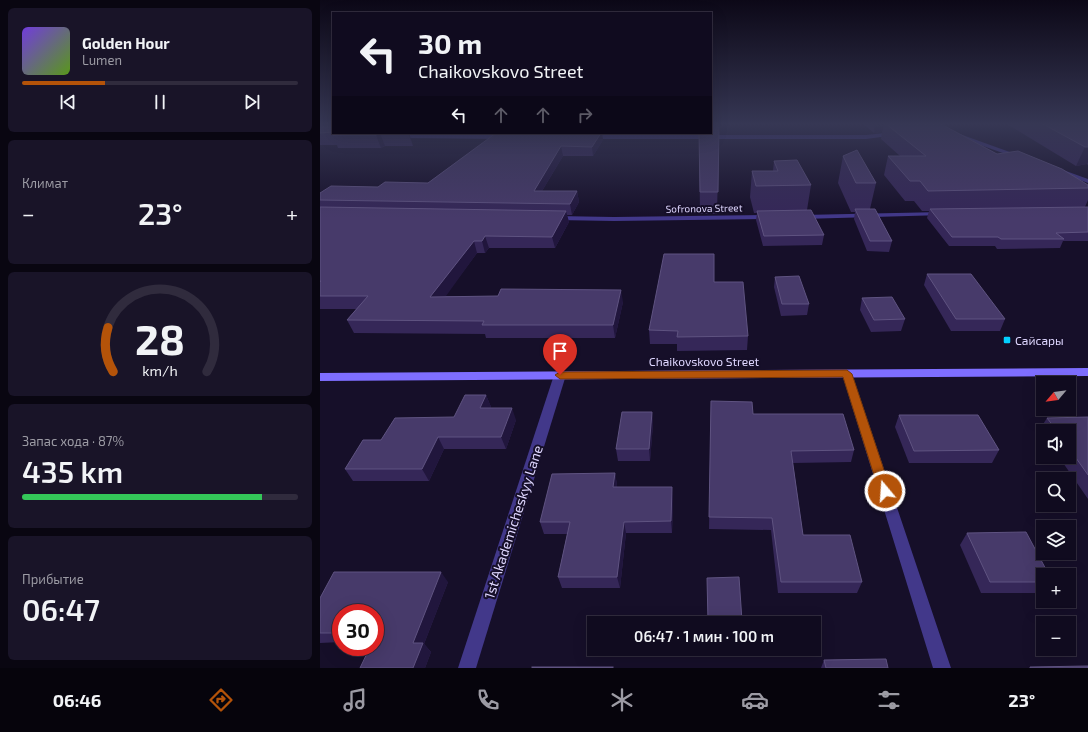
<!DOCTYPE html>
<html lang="ru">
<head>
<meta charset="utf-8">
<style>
	:root { --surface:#100b1f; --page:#191428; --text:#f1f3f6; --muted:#9c9ba4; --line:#302b3d; --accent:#b45309 }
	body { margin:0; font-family:"Exo 2",sans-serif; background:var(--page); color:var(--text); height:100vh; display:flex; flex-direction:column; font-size:15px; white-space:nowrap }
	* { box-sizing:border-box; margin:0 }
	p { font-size:13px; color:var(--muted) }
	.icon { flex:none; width:22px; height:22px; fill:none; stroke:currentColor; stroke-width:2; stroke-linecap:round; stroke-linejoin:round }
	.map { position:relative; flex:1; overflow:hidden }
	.sheet { display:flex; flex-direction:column; gap:8px; padding:8px; background:#090611; width:320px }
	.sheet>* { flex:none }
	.guide { position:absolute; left:12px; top:12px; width:380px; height:122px; border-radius:0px; box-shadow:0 4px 16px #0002,0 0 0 1px var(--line); background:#100b1f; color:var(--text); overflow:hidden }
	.needle { width:26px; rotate:241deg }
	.controls { position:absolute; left:716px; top:376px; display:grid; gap:8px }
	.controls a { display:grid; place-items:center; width:40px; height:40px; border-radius:0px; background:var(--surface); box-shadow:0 4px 16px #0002,0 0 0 1px var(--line); font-size:20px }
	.speed { position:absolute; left:12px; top:604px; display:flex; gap:8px; font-size:20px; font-weight:700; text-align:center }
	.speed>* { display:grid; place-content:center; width:52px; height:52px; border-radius:50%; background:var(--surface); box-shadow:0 4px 16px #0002,0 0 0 1px var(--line); line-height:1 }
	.speed .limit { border:6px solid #d22; background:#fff; color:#111 }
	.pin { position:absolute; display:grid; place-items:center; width:34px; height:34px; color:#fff; margin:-41px -17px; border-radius:50% 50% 50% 0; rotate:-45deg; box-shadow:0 0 4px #0007 }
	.pin .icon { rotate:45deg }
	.me { position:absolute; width:44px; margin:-22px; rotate:342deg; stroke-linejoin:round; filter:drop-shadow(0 0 3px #0008) }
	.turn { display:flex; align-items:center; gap:14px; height:84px; padding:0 20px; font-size:18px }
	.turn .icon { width:52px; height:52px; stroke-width:2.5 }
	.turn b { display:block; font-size:28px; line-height:34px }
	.lanes { display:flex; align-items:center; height:38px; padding:0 20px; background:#0003; justify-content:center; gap:20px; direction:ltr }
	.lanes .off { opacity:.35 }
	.big { font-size:30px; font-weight:600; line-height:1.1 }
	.sheet .tile { flex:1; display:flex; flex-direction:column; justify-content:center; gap:6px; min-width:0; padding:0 14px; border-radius:6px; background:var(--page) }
	.sheet .dial { align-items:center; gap:0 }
	.dial svg { height:104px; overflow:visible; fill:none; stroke:var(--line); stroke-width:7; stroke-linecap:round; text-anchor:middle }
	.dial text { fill:var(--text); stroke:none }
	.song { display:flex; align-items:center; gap:12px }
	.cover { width:48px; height:48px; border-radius:6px; background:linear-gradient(135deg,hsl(260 70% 55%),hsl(90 70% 35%)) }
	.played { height:4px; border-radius:2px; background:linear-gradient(90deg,var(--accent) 30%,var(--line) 30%) }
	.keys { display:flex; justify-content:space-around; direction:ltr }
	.heat { display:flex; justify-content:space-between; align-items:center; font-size:22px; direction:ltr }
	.charge { height:6px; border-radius:3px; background:linear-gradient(90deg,#34c759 87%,var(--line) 0) }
	.trip { position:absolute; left:267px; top:616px; width:234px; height:40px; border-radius:0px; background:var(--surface); box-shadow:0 4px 16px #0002,0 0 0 1px var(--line); font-weight:600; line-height:40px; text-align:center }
	.tab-bar { display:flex; height:64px; justify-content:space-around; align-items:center; background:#06040c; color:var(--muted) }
	.tab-bar .icon { width:28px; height:28px }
	.tab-bar .selected { color:var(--accent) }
	.tab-bar b { font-size:18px; color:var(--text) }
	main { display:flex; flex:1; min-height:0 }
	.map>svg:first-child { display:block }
</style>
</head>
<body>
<main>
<section class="sheet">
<div class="tile">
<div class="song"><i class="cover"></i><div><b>Golden Hour</b><p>Lumen</p></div></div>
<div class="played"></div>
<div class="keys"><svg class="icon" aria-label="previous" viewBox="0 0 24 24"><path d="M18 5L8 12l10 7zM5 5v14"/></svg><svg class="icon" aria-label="pause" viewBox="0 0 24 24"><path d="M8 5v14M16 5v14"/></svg><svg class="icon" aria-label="next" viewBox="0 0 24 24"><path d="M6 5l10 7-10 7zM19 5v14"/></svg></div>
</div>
<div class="tile"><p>Климат</p>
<div class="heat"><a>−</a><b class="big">23°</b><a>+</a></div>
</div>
<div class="tile dial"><svg viewBox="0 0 100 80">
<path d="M14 69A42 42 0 1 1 86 69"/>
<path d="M14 69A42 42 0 0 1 10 35" stroke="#b45309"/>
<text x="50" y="56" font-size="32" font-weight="700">28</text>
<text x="50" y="72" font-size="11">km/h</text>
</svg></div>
<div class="tile"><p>Запас хода · 87%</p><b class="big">435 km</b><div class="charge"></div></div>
<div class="tile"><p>Прибытие</p><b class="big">06:47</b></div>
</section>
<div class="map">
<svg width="768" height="668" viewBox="0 0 768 668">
	<rect width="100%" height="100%" fill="#160f29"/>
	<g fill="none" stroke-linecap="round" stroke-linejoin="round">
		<g fill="#42388a" fill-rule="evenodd">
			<path d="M574,132L577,134L576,135L546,139H270L267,137L270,135H546Z"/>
			<path d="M76,135H184L187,137L184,139L78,138L76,137Z"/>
			<path d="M622,212L624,213V215L482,219L478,217L482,215Z"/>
			<path d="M450,215H453V219L294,221L236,220L232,218L236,216L294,217Z"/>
			<path d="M527,370L531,371L532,374L631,668H613L522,374L523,371Z"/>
			<path d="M240,371L244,372L246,375L156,668H138L234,375L236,372Z"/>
		</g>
		<g fill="#42388a" fill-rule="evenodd">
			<path d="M637,133L701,156L702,157L697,158L635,136V134Z"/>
			<path d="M739,170H743L768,179V183L739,172Z"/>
		</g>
		<path fill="#7e6eff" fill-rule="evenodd" d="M768,368V376L0,381V373Z"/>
	</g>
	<g fill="#352758">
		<path d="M0,124H13V133H89L93,146H65L61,148H18L17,145H0Z"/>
		<path d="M399,124L397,214H380L379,133Z"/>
		<path d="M543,124H621L677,154L768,185V200L765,207H768V241H743L740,248L677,249L675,246H629L607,218L609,211H602L594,201H585L564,175L568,156H580L561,139L562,132L554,133Z"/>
		<path d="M687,124H768V165L767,164L756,166Z"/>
		<path d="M176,133H287H282L283,140L273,156H243L222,191H257L259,202L252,215H247L249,222L235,248H169L165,253H157L125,296L303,302L295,338H166L165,334L34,333L27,320L36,309H0V193L58,187L108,183Z"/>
		<path d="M523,156L556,183L550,209L572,241L569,252L547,251L534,219L535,212H531L518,183Z"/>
		<path d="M454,161L491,185L487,210L504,235L502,245L443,246L436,220L437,213H434L430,197L432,171H453Z"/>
		<path d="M607,274L685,319L680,331H631L604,285Z"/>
		<path d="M455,277L489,304L487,315L461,316L454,287Z"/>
		<path d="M394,282L428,336L427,350L357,351V344H330L329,330Z"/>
		<path d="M542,298L585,319L581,331L551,332L540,310Z"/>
		<path d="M166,395L171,407L170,408L196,420L186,449H124L109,481H33L25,469L61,440L134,417Z"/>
		<path d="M391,401L433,414L534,450L531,462L473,463L483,535L542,582L537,593H458L451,530L389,529Z"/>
		<path d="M332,412L333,424L330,461H298L296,449Z"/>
		<path d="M579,415L679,450L672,463H589L575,427Z"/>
		<path d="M768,417V499L739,457H749V431H723V434L720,429L727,418Z"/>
		<path d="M295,473L297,485V487L353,499L352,533H306L300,588H242L238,577L247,534H224L220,522Z"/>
		<path d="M647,533L723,575V593H661L640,545Z"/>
		<path d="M387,578L422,621V623H388Z"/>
		<path d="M128,582L104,644L111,652L105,668H40L55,647V613H21V642L0,643V598Z"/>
		<path d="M504,660L568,668H501Z"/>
	</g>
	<g fill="#21163d">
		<path d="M555,124H564L562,132L554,133Z"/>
		<path d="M60,133L65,146L61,148L56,135Z"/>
		<path d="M88,133H89L91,140L93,146Z"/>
		<path d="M281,133H282L283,140L273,156L272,147Z"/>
		<path d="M241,146L243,156L216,201L214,191Z"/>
		<path d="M765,147H768V162L767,164L756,166Z"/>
		<path d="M257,191L259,202L252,215L250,204Z"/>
		<path d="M246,211L249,222L235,248L232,237Z"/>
		<path d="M165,236L169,248L165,253L162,241Z"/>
		<path d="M154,241L157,253L116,310L110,297Z"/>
		<path d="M301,290L303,302L295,338L293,325Z"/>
		<path d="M166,395L171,407L165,420L160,408Z"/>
		<path d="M192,408L196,420L186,449L181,437Z"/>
		<path d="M332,412L333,424L330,461L329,449Z"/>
		<path d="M118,437L124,449L109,481L102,469Z"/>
		<path d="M295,473L297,485L296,499L293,487Z"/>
		<path d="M352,487L353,499L352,533L351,521Z"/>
		<path d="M304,522L306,533L300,588L297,577Z"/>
		<path d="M121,572L128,582L104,644L111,652L105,668H93V643Z"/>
	</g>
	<g fill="#473a6a" stroke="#5f5381">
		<path d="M391,124H399L398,192H380L379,133H391Z"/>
		<path d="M566,124H621L677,154L698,151L742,169L768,185V188L608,191L600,181H590L568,156H606Z"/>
		<path d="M723,124H768V147H765Z"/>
		<path d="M0,127H13V132L0,133Z"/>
		<path d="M17,133H88H60L56,135H13Z"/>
		<path d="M176,133H281L272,147L241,146L214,191H257L250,204L0,200V193L11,186L58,187L65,182L108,183Z"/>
		<path d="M537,150L556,183H536L523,156Z"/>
		<path d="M477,160L491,185L436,186L432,171H458L454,161Z"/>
		<path d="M0,207L246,211L232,237L165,236L162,241H154L110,297L178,296L181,289L301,290L293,325H162L164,321L27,320L48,296H0V282L1,281H0Z"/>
		<path d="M768,207V232L736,233L744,239H681L678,237H632L610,209Z"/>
		<path d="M535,209H555L572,241H550Z"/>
		<path d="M491,210L504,235L444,236L437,211Z"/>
		<path d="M344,254H394V282H423L428,336L357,337L358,331L329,330Z"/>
		<path d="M607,274H651L685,319H636Z"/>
		<path d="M479,276L489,304H462L455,277Z"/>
		<path d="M572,297L585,319L554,320L542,298Z"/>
		<path d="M145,395H166L160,408H192L181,437H118L102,469H25L43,440H61L75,418L134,417Z"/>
		<path d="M391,401L432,402L433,414H523L534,450L471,451L483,535H530L542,582H461L452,518L389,517Z"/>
		<path d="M302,412H332L329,449H296Z"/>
		<path d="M579,415H658L679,450L594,451Z"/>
		<path d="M768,417V475L749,448V431H737L727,418Z"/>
		<path d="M295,473L293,487H352L351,521L304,522L297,577H238L250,522H220L232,474Z"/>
		<path d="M706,532L729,575H723V582H670L647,533Z"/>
		<path d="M14,572H121L93,643H103L93,668H40L50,647H55V636L57,633H55V613H21V633H0V598Z"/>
		<path d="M419,577L422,621H388L387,578Z"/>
		<path d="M566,659L568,668H506L504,660Z"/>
		<path d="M768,666V668H710V667Z"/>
		<rect x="212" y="667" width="81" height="1"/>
	</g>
	<linearGradient id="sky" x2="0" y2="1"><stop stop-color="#0c0817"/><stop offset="0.57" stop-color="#363754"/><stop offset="1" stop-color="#363754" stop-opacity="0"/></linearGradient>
	<rect width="768" height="218" fill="url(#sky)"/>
	<path fill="#b45309" stroke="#753606" d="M527,370L532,374L571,491L570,495L565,497L561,495L559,491L523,377L240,379L235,375L240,372Z"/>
	<rect fill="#03d0ff" stroke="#160f29" stroke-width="1.5" x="683" y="336" width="8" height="8" rx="2"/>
	<g text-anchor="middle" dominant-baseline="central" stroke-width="4" stroke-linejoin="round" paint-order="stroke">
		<g font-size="10" fill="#dfd7ff" stroke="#160f29">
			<text transform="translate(384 208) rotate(-1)">Sofronova Street</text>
		</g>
		<g font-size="12" fill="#dfd7ff" stroke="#160f29" text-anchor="start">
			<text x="695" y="340">Сайсары</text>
		</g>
		<g font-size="12" fill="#dfd7ff" stroke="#160f29">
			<text x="384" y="361">Chaikovskovo Street</text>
		</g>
		<g font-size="14" fill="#dfd7ff" stroke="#160f29">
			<text transform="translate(193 522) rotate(-72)">1st Akademicheskyy Lane</text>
		</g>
	</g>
</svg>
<div class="controls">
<a><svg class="needle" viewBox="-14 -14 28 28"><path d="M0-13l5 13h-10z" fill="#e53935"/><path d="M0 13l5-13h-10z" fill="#9c9ba4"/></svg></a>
<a><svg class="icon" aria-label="sound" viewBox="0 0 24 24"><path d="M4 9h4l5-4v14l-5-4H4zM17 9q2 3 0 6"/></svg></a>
<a><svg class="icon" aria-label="search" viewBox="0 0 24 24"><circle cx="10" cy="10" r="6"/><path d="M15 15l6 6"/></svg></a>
<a><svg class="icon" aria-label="layers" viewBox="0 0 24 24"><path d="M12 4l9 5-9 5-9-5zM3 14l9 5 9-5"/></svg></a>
<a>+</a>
<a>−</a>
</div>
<div class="speed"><div class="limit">30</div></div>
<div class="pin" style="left:240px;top:375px;background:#d93025"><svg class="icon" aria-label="arrive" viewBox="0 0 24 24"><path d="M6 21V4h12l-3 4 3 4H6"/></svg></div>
<svg class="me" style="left:565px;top:491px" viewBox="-20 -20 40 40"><circle r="17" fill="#b45309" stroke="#fff" stroke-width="3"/><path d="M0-11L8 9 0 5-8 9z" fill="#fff"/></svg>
<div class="trip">06:47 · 1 мин · 100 m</div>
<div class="guide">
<div class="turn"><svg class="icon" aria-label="left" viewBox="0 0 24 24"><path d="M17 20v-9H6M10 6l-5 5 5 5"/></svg><div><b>30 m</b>Chaikovskovo Street</div></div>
<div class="lanes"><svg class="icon" aria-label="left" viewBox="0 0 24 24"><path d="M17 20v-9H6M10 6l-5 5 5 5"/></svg><svg class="icon off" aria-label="ahead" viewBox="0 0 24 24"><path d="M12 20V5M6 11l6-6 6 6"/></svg><svg class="icon off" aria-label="ahead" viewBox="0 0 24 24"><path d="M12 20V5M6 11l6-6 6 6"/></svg><svg class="icon off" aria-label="right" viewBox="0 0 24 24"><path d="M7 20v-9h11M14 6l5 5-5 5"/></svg></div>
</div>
</div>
</main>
<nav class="tab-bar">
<b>06:46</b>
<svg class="icon selected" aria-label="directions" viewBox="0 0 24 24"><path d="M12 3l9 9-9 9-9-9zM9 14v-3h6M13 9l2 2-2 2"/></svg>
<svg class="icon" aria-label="music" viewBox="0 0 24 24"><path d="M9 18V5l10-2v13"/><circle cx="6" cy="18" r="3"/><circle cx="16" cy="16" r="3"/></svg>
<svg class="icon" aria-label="phone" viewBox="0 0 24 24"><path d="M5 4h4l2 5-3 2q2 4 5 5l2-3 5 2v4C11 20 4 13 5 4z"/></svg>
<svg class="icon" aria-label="climate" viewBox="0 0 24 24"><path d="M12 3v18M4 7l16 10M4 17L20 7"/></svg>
<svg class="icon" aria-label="car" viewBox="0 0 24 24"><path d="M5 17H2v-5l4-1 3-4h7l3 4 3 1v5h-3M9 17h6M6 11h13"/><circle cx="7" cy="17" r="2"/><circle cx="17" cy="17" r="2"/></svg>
<svg class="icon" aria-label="filters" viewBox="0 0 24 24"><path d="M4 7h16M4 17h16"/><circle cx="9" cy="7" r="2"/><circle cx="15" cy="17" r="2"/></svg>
<b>23°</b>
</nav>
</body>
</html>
